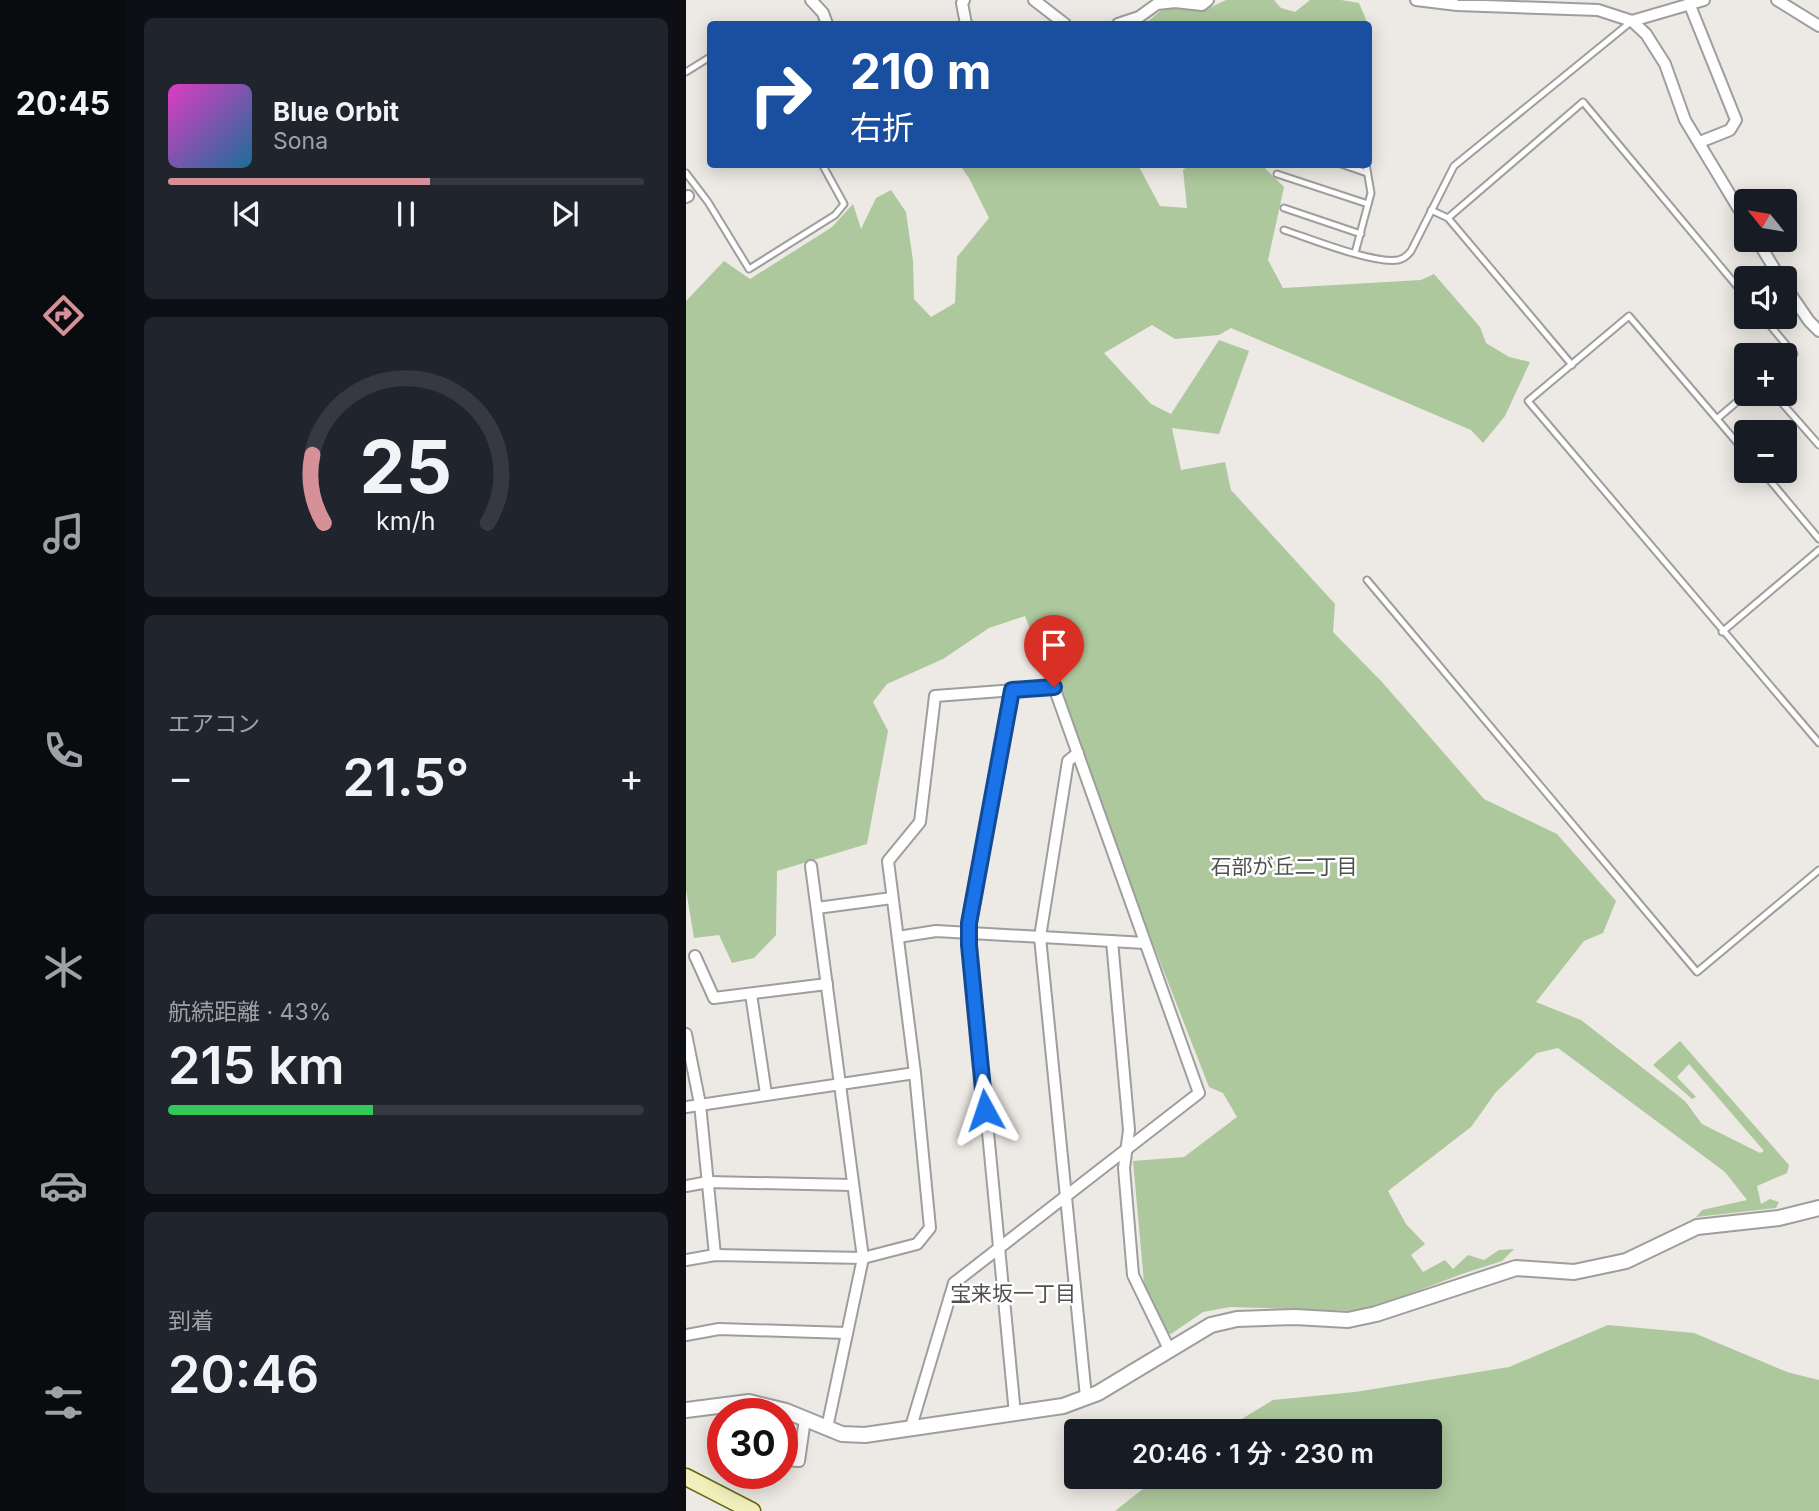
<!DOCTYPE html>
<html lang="ja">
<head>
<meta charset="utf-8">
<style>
	:root { --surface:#171b24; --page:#20242c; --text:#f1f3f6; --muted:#9ea1a6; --line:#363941; --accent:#d69098 }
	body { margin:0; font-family:Inter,"Noto Sans JP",sans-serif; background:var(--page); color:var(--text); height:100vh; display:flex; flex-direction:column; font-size:26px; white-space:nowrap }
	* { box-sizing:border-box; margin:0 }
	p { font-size:23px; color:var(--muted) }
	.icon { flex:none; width:38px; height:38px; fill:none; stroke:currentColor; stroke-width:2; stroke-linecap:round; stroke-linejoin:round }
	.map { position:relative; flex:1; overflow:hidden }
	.sheet { display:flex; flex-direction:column; gap:18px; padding:18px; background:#0d0f14; width:560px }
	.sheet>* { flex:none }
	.banner { position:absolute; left:21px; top:21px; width:665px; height:147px; border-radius:7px; box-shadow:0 4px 18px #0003; background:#1a4fa0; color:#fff; overflow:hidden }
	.needle { width:46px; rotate:300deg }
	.tools { position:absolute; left:1048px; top:189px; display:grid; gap:14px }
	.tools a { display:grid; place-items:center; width:63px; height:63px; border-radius:7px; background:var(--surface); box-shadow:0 4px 18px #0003; font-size:35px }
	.speed { position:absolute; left:21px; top:1398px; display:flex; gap:14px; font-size:35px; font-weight:700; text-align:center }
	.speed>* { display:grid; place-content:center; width:91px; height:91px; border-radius:50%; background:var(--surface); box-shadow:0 4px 18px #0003; line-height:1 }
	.speed .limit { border:10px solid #d22; background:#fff; color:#111 }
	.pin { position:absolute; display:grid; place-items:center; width:60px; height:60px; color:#fff; margin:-72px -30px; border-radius:50% 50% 50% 0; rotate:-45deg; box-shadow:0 0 7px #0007 }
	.pin .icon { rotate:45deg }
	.me { position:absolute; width:77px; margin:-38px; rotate:355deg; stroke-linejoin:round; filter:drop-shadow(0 0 5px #0008) }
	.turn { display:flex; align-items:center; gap:24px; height:147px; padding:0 28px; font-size:32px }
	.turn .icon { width:91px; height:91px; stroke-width:2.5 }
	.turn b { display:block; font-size:49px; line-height:60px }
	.big { font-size:52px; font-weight:600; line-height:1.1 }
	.sheet .card { flex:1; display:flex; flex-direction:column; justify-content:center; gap:10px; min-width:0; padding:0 24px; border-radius:10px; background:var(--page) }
	.sheet .dial { align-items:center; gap:0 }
	.dial svg { height:182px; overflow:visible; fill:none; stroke:var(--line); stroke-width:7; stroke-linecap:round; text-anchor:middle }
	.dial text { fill:var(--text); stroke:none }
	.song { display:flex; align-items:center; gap:21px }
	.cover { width:84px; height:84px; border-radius:10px; background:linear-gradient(135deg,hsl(310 70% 55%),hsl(200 70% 35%)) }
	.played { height:7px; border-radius:4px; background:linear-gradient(90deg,var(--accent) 55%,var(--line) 55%) }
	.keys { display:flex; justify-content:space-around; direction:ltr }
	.heat { display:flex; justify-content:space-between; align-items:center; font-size:38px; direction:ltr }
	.charge { height:10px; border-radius:5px; background:linear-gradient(90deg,#34c759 43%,var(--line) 0) }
	.trip { position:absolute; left:378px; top:1419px; width:378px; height:70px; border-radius:7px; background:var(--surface); box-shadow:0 4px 18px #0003; font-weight:600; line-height:70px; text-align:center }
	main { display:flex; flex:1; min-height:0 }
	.tabs { display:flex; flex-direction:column; width:126px; justify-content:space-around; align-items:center; background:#090b0e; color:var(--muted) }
	.tabs .icon { width:49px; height:49px }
	.tabs .selected { color:var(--accent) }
	.tabs b { font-size:32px; color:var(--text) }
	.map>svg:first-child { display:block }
</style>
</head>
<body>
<main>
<nav class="tabs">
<b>20:45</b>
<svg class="icon selected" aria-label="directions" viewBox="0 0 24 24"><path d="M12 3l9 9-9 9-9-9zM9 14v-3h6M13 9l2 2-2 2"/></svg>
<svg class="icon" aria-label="music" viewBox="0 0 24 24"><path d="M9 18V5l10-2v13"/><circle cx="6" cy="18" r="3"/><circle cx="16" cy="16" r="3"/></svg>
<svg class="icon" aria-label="phone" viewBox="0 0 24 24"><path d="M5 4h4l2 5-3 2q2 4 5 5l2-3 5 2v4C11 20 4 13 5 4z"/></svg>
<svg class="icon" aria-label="climate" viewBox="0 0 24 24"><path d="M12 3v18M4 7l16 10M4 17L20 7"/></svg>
<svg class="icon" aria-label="car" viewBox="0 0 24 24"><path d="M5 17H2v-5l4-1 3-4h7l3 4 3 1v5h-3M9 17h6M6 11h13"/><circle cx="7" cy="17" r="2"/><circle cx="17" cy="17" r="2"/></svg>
<svg class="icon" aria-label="filters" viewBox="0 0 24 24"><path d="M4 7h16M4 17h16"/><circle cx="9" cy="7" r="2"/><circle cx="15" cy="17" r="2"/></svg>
</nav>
<section class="sheet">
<div class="card">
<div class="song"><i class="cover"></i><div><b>Blue Orbit</b><p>Sona</p></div></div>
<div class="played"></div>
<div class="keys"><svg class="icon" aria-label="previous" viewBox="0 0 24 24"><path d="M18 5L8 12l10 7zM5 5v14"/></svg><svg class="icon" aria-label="pause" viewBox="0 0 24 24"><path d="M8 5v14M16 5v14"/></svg><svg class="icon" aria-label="next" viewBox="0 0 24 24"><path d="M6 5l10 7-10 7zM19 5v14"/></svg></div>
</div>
<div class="card dial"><svg viewBox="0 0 100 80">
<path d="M14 69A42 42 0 1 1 86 69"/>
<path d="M14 69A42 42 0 0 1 9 39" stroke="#d69098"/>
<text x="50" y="56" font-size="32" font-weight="700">25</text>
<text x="50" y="72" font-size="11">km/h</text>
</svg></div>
<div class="card"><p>エアコン</p>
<div class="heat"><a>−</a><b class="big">21.5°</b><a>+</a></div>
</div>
<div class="card"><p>航続距離 · 43%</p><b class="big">215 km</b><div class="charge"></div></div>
<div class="card"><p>到着</p><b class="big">20:46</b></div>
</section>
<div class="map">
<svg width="1133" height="1511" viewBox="0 0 1133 1511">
	<rect width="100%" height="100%" fill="#ede9e4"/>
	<g fill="#aec89d">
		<path d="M540,0H588L595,8L609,12L624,0H655L673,3L682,24H459L480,6L521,9Z"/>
		<path d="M273,164L452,165L474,206L501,208L497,170L503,165H576L598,187L582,260L597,288L735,280L748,274L794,327L800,343L823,357L844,362L819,416L797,443L785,430L545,328L533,335L489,339L466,325L418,353L465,404L485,414L533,340L563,351L533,434L486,428L495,470L539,462L545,490L649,604L647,632L696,682L798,799L871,834L930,901L917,933L898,941L850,1002L895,1020L999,1101L1016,1124L1074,1153L1078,1151L1003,1064L991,1077L1010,1097L1006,1099L967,1065L994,1041L1103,1165L1101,1173L1071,1186L1075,1204L1084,1199L1093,1202L1090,1208L1010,1217L1016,1210L1061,1200L1039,1172L872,1048L851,1053L810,1092L785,1127L702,1191L720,1224L739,1244L725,1255L737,1272L759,1260L767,1269L782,1255L798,1260L813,1250L828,1249L816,1261L776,1274L702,1302L667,1311L544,1307L517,1312L485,1334L479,1332L459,1294L447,1161L498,1157L551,1117L537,1093L523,1087L339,616L303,628L257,659L201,684L187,702L202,731L181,844L91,871L90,935L68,958L46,963L33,935L8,938L0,890V301L38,261L64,279L146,227L167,204L175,229L190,198L205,190L220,212L227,261L228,299L245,317L269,303L271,257L303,218L283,178Z"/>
		<path d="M922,1325L1008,1333L1101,1372L1133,1380V1511H429L472,1477H744V1432L520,1431L546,1425L587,1400L669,1392L823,1367Z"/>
	</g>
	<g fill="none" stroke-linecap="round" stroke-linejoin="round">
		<defs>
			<g id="service">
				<path d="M0,72L24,57"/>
				<path d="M655,164L681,173"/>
				<path d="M0,173L22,202L63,269L149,215L158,204L136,164"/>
				<path d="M591,174L682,204"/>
				<path d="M598,208L675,234"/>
				<path d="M745,210L762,218L886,365"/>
				<path d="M762,218L897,102L1060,297"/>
				<path d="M598,230C625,239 687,264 712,260C717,259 722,255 725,251L768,166L946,21"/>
				<path d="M669,253L685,193L680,164"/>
				<path d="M1077,317L1108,354L1099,362"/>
				<path d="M1088,394L1133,445"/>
				<path d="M1032,418L1060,394"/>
				<path d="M1060,453L943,316L842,401L1133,743"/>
				<path d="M1076,471L1133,539"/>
				<path d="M681,580L1011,972L1133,870"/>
				<path d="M1036,632L1133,550"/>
			</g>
			<g id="minor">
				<path d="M125,0L137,13L141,24"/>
				<path d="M278,0L276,3L280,24"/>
				<path d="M348,0L379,24"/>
				<path d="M730,0L771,5L912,10L946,21L960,34L979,64L999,120L1060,221"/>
				<path d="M1091,0L1133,26"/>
				<path d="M1003,3L1050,120L1044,130L1014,142"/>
				<path d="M946,21L1018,0"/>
				<path d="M432,24L453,17L471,4L489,2L516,5L522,0"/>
				<path d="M0,197L2,196"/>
				<path d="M1071,240L1094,278"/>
				<path d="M1099,286L1123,321L1133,331"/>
				<path d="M326,690L283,934L329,1414"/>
				<path d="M392,753L382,761L354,937L400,1397"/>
				<path d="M125,866L177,1258L141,1428"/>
				<path d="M131,908L206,898"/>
				<path d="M212,937L250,931L459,943"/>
				<path d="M426,941L443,1130L438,1168L447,1275L483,1349"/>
				<path d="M9,956L28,998L141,984"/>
				<path d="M65,994L80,1094"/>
				<path d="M0,1034L14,1104L29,1255"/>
				<path d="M0,1107L229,1073"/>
				<path d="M0,1186L22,1182L167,1185"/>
				<path d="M0,1260L29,1255L177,1258L231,1244L244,1228L229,1073L202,861L234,822L249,696L368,687L513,1093L268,1283L224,1430"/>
				<path d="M0,1335L33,1329L161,1333"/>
				<path d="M96,1460L113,1461L119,1419"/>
			</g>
			<path id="tertiary" d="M0,1410L63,1402L100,1411L156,1434L179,1435L377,1406L412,1393L525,1325L551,1319L609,1317L662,1320L690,1314L830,1268L888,1272L940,1261L1011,1227L1093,1218L1133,1208"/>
			<path id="secondary" d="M0,1477L66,1511"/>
		</defs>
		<use href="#service" stroke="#9e9e9e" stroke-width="9"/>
		<use href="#minor" stroke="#9e9e9e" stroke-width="14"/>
		<use href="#tertiary" stroke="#9e9e9e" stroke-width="18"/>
		<use href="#secondary" stroke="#676710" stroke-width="19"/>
		<use href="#service" stroke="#fff" stroke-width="5"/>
		<use href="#minor" stroke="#fff" stroke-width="10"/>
		<use href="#tertiary" stroke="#fff" stroke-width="14"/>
		<use href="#secondary" stroke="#f2efbc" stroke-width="16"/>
	</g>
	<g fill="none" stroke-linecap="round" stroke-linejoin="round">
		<defs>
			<path id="route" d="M299,1110L283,945V923L326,690L368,687"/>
		</defs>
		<use href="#route" stroke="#114b97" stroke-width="18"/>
		<use href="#route" stroke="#1a73e8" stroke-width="12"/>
	</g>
	<g text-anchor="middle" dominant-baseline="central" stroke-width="5" stroke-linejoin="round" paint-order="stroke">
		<g font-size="21" fill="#505050" stroke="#fff">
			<text x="598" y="866">石部が丘二丁目</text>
			<text x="327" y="1293">宝来坂一丁目</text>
		</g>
	</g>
</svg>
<div class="tools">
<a><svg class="needle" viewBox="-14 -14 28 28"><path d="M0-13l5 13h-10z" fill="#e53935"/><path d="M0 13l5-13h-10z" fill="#9ea1a6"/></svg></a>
<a><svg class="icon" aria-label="sound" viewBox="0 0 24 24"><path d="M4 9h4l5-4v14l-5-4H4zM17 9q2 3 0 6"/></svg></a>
<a>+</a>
<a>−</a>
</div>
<div class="speed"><div class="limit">30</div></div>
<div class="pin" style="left:368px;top:687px;background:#d93025"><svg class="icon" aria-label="arrive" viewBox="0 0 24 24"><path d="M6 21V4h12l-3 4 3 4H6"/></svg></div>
<svg class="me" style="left:299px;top:1110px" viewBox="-20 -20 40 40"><path d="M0-17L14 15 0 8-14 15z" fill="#1a73e8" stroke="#fff" stroke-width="4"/></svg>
<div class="trip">20:46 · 1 分 · 230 m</div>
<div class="banner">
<div class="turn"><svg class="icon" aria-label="right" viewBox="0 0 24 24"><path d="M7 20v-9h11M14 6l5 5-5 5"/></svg><div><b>210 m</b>右折</div></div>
</div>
</div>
</main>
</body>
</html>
